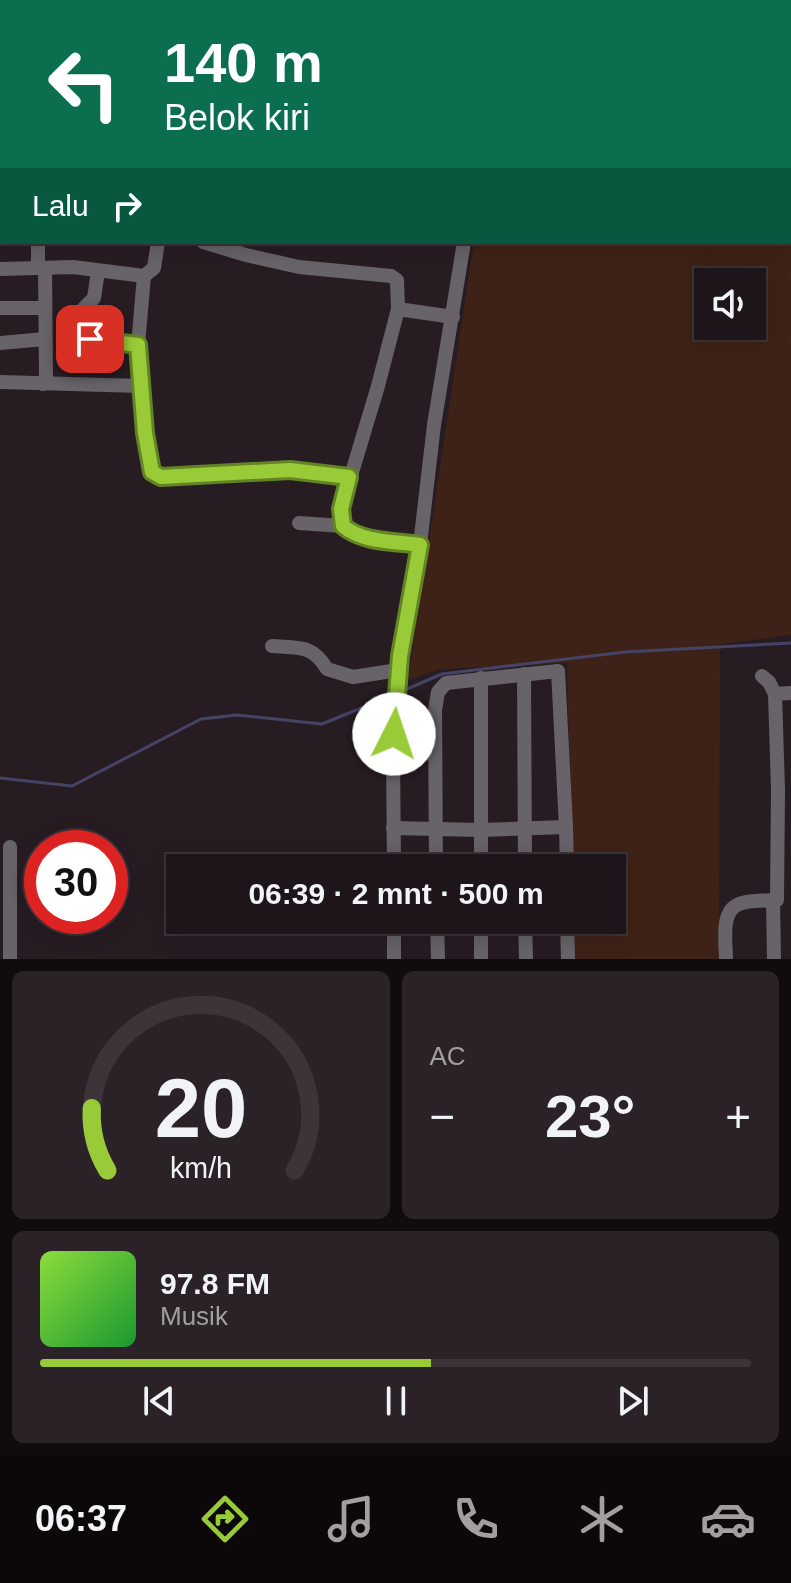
<!DOCTYPE html>
<html lang="id">
<head>
<meta charset="utf-8">
<style>
	:root { --surface:#1e151a; --page:#2b2227; --text:#f1f3f6; --muted:#a19fa2; --line:#3c3439; --accent:#98cb37 }
	body { margin:0; font-family:Arial,sans-serif; background:var(--page); color:var(--text); height:100vh; display:flex; flex-direction:column; font-size:30px; white-space:nowrap }
	* { box-sizing:border-box; margin:0 }
	p { font-size:26px; color:var(--muted) }
	.icon { flex:none; width:44px; height:44px; fill:none; stroke:currentColor; stroke-width:2; stroke-linecap:round; stroke-linejoin:round }
	.map { position:relative; height:959px; overflow:hidden }
	.drawer { display:flex; flex-direction:column; gap:12px; padding:12px; background:#100c0e; flex:1 }
	.drawer>* { flex:none }
	.banner { position:absolute; left:0px; top:0px; width:792px; height:244px; box-shadow:0 4px 20px #0003,0 0 0 2px var(--line); background:#0b6e4f; color:#fff; overflow:hidden }
	.controls { position:absolute; left:694px; top:268px; display:grid; gap:16px }
	.controls a { display:grid; place-items:center; width:72px; height:72px; border-radius:0px; background:var(--surface); box-shadow:0 4px 20px #0003,0 0 0 2px var(--line); font-size:40px }
	.speed { position:absolute; left:24px; top:830px; display:flex; gap:16px; font-size:40px; font-weight:700; text-align:center }
	.speed>* { display:grid; place-content:center; width:104px; height:104px; border-radius:50%; background:var(--surface); box-shadow:0 4px 20px #0003,0 0 0 2px var(--line); line-height:1 }
	.speed .limit { border:12px solid #d22; background:#fff; color:#111 }
	.pin { position:absolute; display:grid; place-items:center; width:68px; height:68px; color:#fff; margin:-34px; border-radius:16px; box-shadow:0 4px 12px #0006 }
	.me { position:absolute; width:88px; margin:-44px; rotate:4deg; stroke-linejoin:round; filter:drop-shadow(0 0 6px #0008) }
	.turn { display:flex; align-items:center; gap:28px; height:168px; padding:0 32px; font-size:36px }
	.turn .icon { width:104px; height:104px; stroke-width:2.5 }
	.turn b { display:block; font-size:56px; line-height:68px }
	.then { display:flex; align-items:center; height:76px; padding:0 32px; background:#0003; gap:16px; font-size:30px }
	.big { font-size:60px; font-weight:700; line-height:1.1 }
	.drawer .card { flex:1; display:flex; flex-direction:column; justify-content:center; gap:12px; min-width:0; padding:0 28px; border-radius:12px; background:var(--page) }
	.drawer .dial { align-items:center; gap:0 }
	.dial svg { height:208px; overflow:visible; fill:none; stroke:var(--line); stroke-width:7; stroke-linecap:round; text-anchor:middle }
	.dial text { fill:var(--text); stroke:none }
	.song { display:flex; align-items:center; gap:24px }
	.cover { width:96px; height:96px; border-radius:12px; background:linear-gradient(135deg,hsl(90 70% 55%),hsl(130 70% 35%)) }
	.played { height:8px; border-radius:4px; background:linear-gradient(90deg,var(--accent) 55%,var(--line) 55%) }
	.keys { display:flex; justify-content:space-around; direction:ltr }
	.heat { display:flex; justify-content:space-between; align-items:center; font-size:44px; direction:ltr }
	.drawer .tiles { flex:1; display:grid; gap:12px; grid-template-columns:1fr 1fr }
	.card:last-child { grid-column:span 2 }
	.trip { position:absolute; left:166px; top:854px; width:460px; height:80px; border-radius:0px; background:var(--surface); box-shadow:0 4px 20px #0003,0 0 0 2px var(--line); font-weight:700; line-height:80px; text-align:center }
	.menu { display:flex; height:128px; justify-content:space-around; align-items:center; background:#0c080a; color:var(--muted) }
	.menu .icon { width:56px; height:56px }
	.menu .on { color:var(--accent) }
	.menu b { font-size:36px; color:var(--text) }
	.map>svg:first-child { display:block }
</style>
</head>
<body>
<div class="map">
<svg width="791" height="959" viewBox="0 0 791 959">
	<rect width="100%" height="100%" fill="#281c23"/>
	<path fill="#3f2217" fill-rule="evenodd" d="M532,0H791V635L720,644L719,959H574L573,920H612V868H572L567,663L440,669L408,680L474,242H790V2H531ZM708,282H752V326H708Z"/>
	<g fill="none" stroke-linecap="round" stroke-linejoin="round">
		<g stroke="#454467" stroke-width="3">
			<path d="M400,692L442,674L625,652L791,643"/>
			<path d="M0,778L72,786L201,719L237,715L322,724L393,695"/>
		</g>
		<g stroke="#676369" stroke-width="14">
			<path d="M521,2L522,0"/>
			<path d="M0,141H2"/>
			<path d="M0,194H2"/>
			<path d="M0,229H2"/>
			<path d="M203,242L246,255L299,267L391,276L397,280L398,309"/>
			<path d="M38,268V242"/>
			<path d="M0,269L73,267L144,276L154,268L158,242"/>
			<path d="M144,276L138,345L145,433L152,472L161,477L290,470L349,477"/>
			<path d="M0,308H44"/>
			<path d="M83,309L94,298L98,271"/>
			<path d="M90,339L138,345"/>
			<path d="M0,343L45,339"/>
			<path d="M0,382L141,386"/>
			<path d="M43,384L46,377L45,268"/>
			<path d="M299,523L343,526"/>
			<path d="M420,545C395,541 363,543 343,526L341,509L378,386L398,309L453,317"/>
			<path d="M272,646C298,648 312,644 327,669L353,677L398,670"/>
			<path d="M524,674L525,868"/>
			<path d="M762,676L769,682L775,694"/>
			<path d="M393,828L481,830L566,827L567,868"/>
			<path d="M394,868L393,750L398,676L420,545L434,425L464,242"/>
			<path d="M436,868L435,710L438,692L446,683L558,671L566,827"/>
			<path d="M481,868V678"/>
			<path d="M394,920V959"/>
			<path d="M437,920L438,959"/>
			<path d="M525,920L526,959"/>
			<path d="M567,920L568,959"/>
			<path d="M10,959V847"/>
			<path d="M481,959V920"/>
			<path d="M726,959C726,943 720,911 739,904C749,900 763,901 773,900"/>
			<path d="M774,959L773,900H777L778,790L775,694L791,693"/>
		</g>
	</g>
	<g fill="none" stroke-linecap="round" stroke-linejoin="round">
		<defs>
			<path id="route" d="M90,339L138,345L145,433L152,472L161,477L290,470L349,477L341,509L343,526C363,543 395,541 420,545L400,656L394,734"/>
		</defs>
		<use href="#route" stroke="#638424" stroke-width="20"/>
		<use href="#route" stroke="#98cb37" stroke-width="14"/>
	</g>
</svg>
<div class="controls">
<a><svg class="icon" aria-label="sound" viewBox="0 0 24 24"><path d="M4 9h4l5-4v14l-5-4H4zM17 9q2 3 0 6"/></svg></a>
</div>
<div class="speed"><div class="limit">30</div></div>
<div class="pin" style="left:90px;top:339px;background:#d93025"><svg class="icon" aria-label="arrive" viewBox="0 0 24 24"><path d="M6 21V4h12l-3 4 3 4H6"/></svg></div>
<svg class="me" style="left:394px;top:734px" viewBox="-20 -20 40 40"><circle r="19" fill="#fff"/><path d="M0-13L10 11 0 6-10 11z" fill="#98cb37"/></svg>
<div class="trip">06:39 · 2 mnt · 500 m</div>
<div class="banner">
<div class="turn"><svg class="icon" aria-label="left" viewBox="0 0 24 24"><path d="M17 20v-9H6M10 6l-5 5 5 5"/></svg><div><b>140 m</b>Belok kiri</div></div>
<div class="then">Lalu<svg class="icon" aria-label="right" viewBox="0 0 24 24"><path d="M7 20v-9h11M14 6l5 5-5 5"/></svg></div>
</div>
</div>
<section class="drawer">
<div class="tiles">
<div class="card dial"><svg viewBox="0 0 100 80">
<path d="M14 69A42 42 0 1 1 86 69"/>
<path d="M14 69A42 42 0 0 1 8 45" stroke="#98cb37"/>
<text x="50" y="56" font-size="32" font-weight="700">20</text>
<text x="50" y="72" font-size="11">km/h</text>
</svg></div>
<div class="card"><p>AC</p>
<div class="heat"><a>−</a><b class="big">23°</b><a>+</a></div>
</div>
<div class="card">
<div class="song"><i class="cover"></i><div><b>97.8 FM</b><p>Musik</p></div></div>
<div class="played"></div>
<div class="keys"><svg class="icon" aria-label="previous" viewBox="0 0 24 24"><path d="M18 5L8 12l10 7zM5 5v14"/></svg><svg class="icon" aria-label="pause" viewBox="0 0 24 24"><path d="M8 5v14M16 5v14"/></svg><svg class="icon" aria-label="next" viewBox="0 0 24 24"><path d="M6 5l10 7-10 7zM19 5v14"/></svg></div>
</div>
</div>
</section>
<nav class="menu">
<b>06:37</b>
<svg class="icon on" aria-label="directions" viewBox="0 0 24 24"><path d="M12 3l9 9-9 9-9-9zM9 14v-3h6M13 9l2 2-2 2"/></svg>
<svg class="icon" aria-label="music" viewBox="0 0 24 24"><path d="M9 18V5l10-2v13"/><circle cx="6" cy="18" r="3"/><circle cx="16" cy="16" r="3"/></svg>
<svg class="icon" aria-label="phone" viewBox="0 0 24 24"><path d="M5 4h4l2 5-3 2q2 4 5 5l2-3 5 2v4C11 20 4 13 5 4z"/></svg>
<svg class="icon" aria-label="climate" viewBox="0 0 24 24"><path d="M12 3v18M4 7l16 10M4 17L20 7"/></svg>
<svg class="icon" aria-label="car" viewBox="0 0 24 24"><path d="M5 17H2v-5l4-1 3-4h7l3 4 3 1v5h-3M9 17h6M6 11h13"/><circle cx="7" cy="17" r="2"/><circle cx="17" cy="17" r="2"/></svg>
</nav>
</body>
</html>
